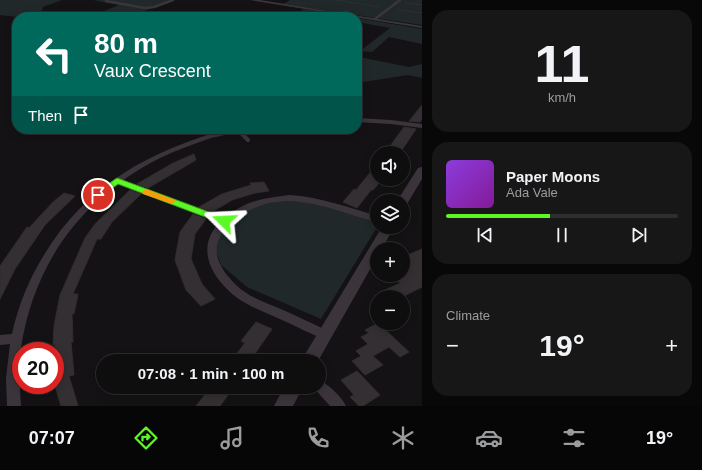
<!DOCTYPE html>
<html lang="en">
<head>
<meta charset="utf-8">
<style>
	:root { --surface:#0f0e0f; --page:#181718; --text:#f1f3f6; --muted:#9b9c9e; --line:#2f2e2f; --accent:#5cf826 }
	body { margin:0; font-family:Helvetica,sans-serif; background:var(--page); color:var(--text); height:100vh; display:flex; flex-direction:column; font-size:15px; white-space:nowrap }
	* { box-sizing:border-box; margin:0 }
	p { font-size:13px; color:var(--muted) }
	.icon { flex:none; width:22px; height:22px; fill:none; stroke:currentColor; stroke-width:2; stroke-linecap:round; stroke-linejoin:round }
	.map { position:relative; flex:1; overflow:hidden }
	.drawer { display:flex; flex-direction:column; gap:10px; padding:10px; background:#080808; width:280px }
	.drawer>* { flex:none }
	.guide { position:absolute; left:12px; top:12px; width:350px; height:122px; border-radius:16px; box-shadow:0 2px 10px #0003,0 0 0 1px var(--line); background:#00695c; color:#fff; overflow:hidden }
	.controls { position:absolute; left:370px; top:146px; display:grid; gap:8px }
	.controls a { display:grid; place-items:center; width:40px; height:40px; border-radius:50%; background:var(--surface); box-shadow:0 2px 10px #0003,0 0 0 1px var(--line); font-size:20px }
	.speed { position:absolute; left:12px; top:342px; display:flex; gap:8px; font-size:20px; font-weight:700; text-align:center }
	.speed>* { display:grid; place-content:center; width:52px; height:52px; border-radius:50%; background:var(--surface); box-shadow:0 2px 10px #0003,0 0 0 1px var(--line); line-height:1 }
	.speed .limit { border:6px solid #d22; background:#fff; color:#111 }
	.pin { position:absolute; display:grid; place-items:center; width:34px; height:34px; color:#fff; margin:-17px; border:2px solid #fff; border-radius:50%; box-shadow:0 1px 4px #0007 }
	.me { position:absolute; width:44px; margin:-22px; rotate:291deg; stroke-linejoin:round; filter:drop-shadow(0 0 3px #0008) }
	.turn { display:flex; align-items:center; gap:14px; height:84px; padding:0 16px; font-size:18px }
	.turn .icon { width:52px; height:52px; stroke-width:2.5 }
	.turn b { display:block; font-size:28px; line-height:34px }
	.then { display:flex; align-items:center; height:38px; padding:0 16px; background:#0003; gap:8px; font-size:15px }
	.big { font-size:30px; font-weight:700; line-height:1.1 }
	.drawer .tile { flex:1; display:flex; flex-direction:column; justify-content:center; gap:6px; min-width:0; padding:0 14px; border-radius:16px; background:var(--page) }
	.drawer .dial { align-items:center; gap:0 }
	.dial b { font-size:52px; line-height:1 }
	.song { display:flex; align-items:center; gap:12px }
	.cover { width:48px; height:48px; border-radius:6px; background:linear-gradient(135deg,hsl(270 70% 55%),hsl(290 70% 35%)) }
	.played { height:4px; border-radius:2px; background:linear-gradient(90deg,var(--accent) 45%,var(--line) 45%) }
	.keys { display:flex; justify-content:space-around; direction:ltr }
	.heat { display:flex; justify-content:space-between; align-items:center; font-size:22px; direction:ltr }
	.trip { position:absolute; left:96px; top:354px; width:230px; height:40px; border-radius:20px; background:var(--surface); box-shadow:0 2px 10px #0003,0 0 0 1px var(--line); font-weight:700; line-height:40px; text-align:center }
	.tabs { display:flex; height:64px; justify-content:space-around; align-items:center; background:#060606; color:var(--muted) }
	.tabs .icon { width:28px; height:28px }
	.tabs .current { color:var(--accent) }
	.tabs b { font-size:18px; color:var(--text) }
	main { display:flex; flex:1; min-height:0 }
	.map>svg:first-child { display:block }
</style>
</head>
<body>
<main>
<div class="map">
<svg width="422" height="406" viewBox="0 0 422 406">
	<rect width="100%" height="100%" fill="#141214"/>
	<g fill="#202829">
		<path d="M0,0H62L43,7L40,17H17L0,15Z"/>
		<path d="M93,0H174L144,11L174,17H89L119,5Z"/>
		<path d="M290,0H422V25L283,4Z"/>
		<path d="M304,9L351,17H292Z"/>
		<path d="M357,18L422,29V44L389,37L372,52L360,51L390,28L357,22Z"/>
		<path d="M359,57L409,67L422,64V78L408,75L357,83V58Z"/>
		<path d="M280,201L314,202L377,222V227L321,319L247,287L221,265L214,245L230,220L253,207Z"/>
	</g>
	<g fill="#332f33" stroke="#302c30">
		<path d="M422,105V119L420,122L409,121Z"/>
		<path d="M404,127L416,129L400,153H385Z"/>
		<path d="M194,154L196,160L148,188L137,184L173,163Z"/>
		<path d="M377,164V179L381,181L373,190H371L357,208L343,202L354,189L356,190Z"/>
		<path d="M264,182L269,191L255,193L232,200L212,212L199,207L222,194L251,185L250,183Z"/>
		<path d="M130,190L141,194L112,222L101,239H97L73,294H78L74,314H72L73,342H71L74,375L69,376L78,406H61L55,386V345H53L54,326L60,295L85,238L95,224Z"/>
		<path d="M64,193L75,196L45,225L15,269L0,299V266L27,227L29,228L53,202Z"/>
		<path d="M193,214L206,219L195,234L191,259L202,284L215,299L201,306L186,290L175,260L180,232Z"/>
		<path d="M422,249V287L402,297H389L383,291L400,283L391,275H403V257Z"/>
		<path d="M256,322L272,329L250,361H231L245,343L241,341Z"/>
		<path d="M378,323L409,352L400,357L389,347L373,356L383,365L365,375L352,361L361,356L356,351L368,344L361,337L369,333L365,330Z"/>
		<path d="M357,371L380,395L363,406H359L350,397L354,395L341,380Z"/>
		<path d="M211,387H234L220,406H196Z"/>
	</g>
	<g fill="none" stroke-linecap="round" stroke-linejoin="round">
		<g stroke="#3f3940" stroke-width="1" stroke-dasharray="1 1.5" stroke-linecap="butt">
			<path d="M336,0L380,7"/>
			<path d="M406,3L422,5"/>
			<path d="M398,10L422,13"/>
			<path d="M157,14L173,17"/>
			<path d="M117,17L120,11"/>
		</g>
		<g stroke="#3b353b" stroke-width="2.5">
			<path d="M106,1L145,8L154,7L173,0"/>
			<path d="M340,14L346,11"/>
			<path d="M375,19L400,0"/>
		</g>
		<g stroke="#3b353b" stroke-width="4">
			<path d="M237,129L248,140"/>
			<path d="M117,181L131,186"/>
		</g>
		<path stroke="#3b353b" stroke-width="5" d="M128,185L224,221"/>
		<g fill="#3b353b" fill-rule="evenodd">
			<path d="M250,0H260L422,26V28Z"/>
			<path d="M357,118L391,120L422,124V128L391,124L357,122Z"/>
			<path d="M228,129H240C233,134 220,136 211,138C194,144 177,150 160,158C83,197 34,262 21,348C18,368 20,387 21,406H7L6,378L10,344L0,345V335L12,334C18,306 29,279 44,255C86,185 151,150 228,129Z"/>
			<path d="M289,195C320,197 348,207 377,216V222C334,211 291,188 248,211C236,217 226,225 220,237C210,255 224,273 236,285C247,296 262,301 276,307C293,314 311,323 328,331L330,334L328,337L324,339C310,334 296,326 282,320C265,312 243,305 229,291C193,257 204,223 247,204C261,198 275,197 289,195Z"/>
			<path d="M319,380C328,384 342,397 346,406H330L313,387H319Z"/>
		</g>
		<g fill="#3b353b" fill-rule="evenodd">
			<path d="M422,167V179L407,204L403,205V201H397L418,168Z"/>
			<path d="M382,227H394L382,249H377V257L318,361H301Z"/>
			<path d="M284,387H303L293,406H274Z"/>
		</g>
	</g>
	<path fill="#5cf826" stroke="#3ca119" d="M117,178L228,219L229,221L228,223H221L118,184L101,197H95L94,195L95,193Z"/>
	<path fill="#f59e0b" d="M146,189L175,200L176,201L172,204L143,194L142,192Z"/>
</svg>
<div class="controls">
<a><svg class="icon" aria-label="sound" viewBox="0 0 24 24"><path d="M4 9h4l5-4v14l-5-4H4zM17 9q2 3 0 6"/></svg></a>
<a><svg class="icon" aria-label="layers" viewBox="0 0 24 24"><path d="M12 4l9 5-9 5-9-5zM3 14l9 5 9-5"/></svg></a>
<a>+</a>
<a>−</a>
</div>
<div class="speed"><div class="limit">20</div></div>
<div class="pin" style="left:98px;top:195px;background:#d93025"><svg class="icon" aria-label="arrive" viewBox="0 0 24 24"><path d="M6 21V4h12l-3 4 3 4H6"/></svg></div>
<svg class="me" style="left:224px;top:221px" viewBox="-20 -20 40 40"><path d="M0-17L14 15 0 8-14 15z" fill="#5cf826" stroke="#fff" stroke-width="4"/></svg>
<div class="trip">07:08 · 1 min · 100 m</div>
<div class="guide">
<div class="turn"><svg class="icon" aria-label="left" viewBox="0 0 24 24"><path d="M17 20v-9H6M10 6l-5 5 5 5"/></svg><div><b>80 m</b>Vaux Crescent</div></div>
<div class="then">Then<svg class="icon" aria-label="arrive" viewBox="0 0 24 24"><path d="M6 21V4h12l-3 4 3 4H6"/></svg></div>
</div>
</div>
<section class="drawer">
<div class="tile dial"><b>11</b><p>km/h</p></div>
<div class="tile">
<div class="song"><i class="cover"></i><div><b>Paper Moons</b><p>Ada Vale</p></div></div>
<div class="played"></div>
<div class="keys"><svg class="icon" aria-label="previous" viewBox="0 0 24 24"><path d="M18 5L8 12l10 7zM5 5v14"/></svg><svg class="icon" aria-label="pause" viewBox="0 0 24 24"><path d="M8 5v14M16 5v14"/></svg><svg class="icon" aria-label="next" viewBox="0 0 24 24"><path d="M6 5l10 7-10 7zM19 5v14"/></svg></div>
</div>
<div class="tile"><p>Climate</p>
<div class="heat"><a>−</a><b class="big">19°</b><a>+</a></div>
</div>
</section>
</main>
<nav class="tabs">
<b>07:07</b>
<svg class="icon current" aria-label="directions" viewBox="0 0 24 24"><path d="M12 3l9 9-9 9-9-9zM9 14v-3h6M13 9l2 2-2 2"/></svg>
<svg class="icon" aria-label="music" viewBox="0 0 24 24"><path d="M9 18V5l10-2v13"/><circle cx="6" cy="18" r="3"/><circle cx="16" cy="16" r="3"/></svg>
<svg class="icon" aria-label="phone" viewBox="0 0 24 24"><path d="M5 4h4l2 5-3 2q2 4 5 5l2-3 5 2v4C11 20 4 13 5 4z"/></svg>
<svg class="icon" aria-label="climate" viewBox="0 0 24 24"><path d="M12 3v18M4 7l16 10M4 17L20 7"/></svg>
<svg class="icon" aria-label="car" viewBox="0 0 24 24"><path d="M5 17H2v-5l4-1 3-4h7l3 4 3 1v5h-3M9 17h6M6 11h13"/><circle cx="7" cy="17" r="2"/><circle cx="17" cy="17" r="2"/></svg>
<svg class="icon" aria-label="filters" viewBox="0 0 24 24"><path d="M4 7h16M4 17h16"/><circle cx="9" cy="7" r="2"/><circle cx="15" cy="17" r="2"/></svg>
<b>19°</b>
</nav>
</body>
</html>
